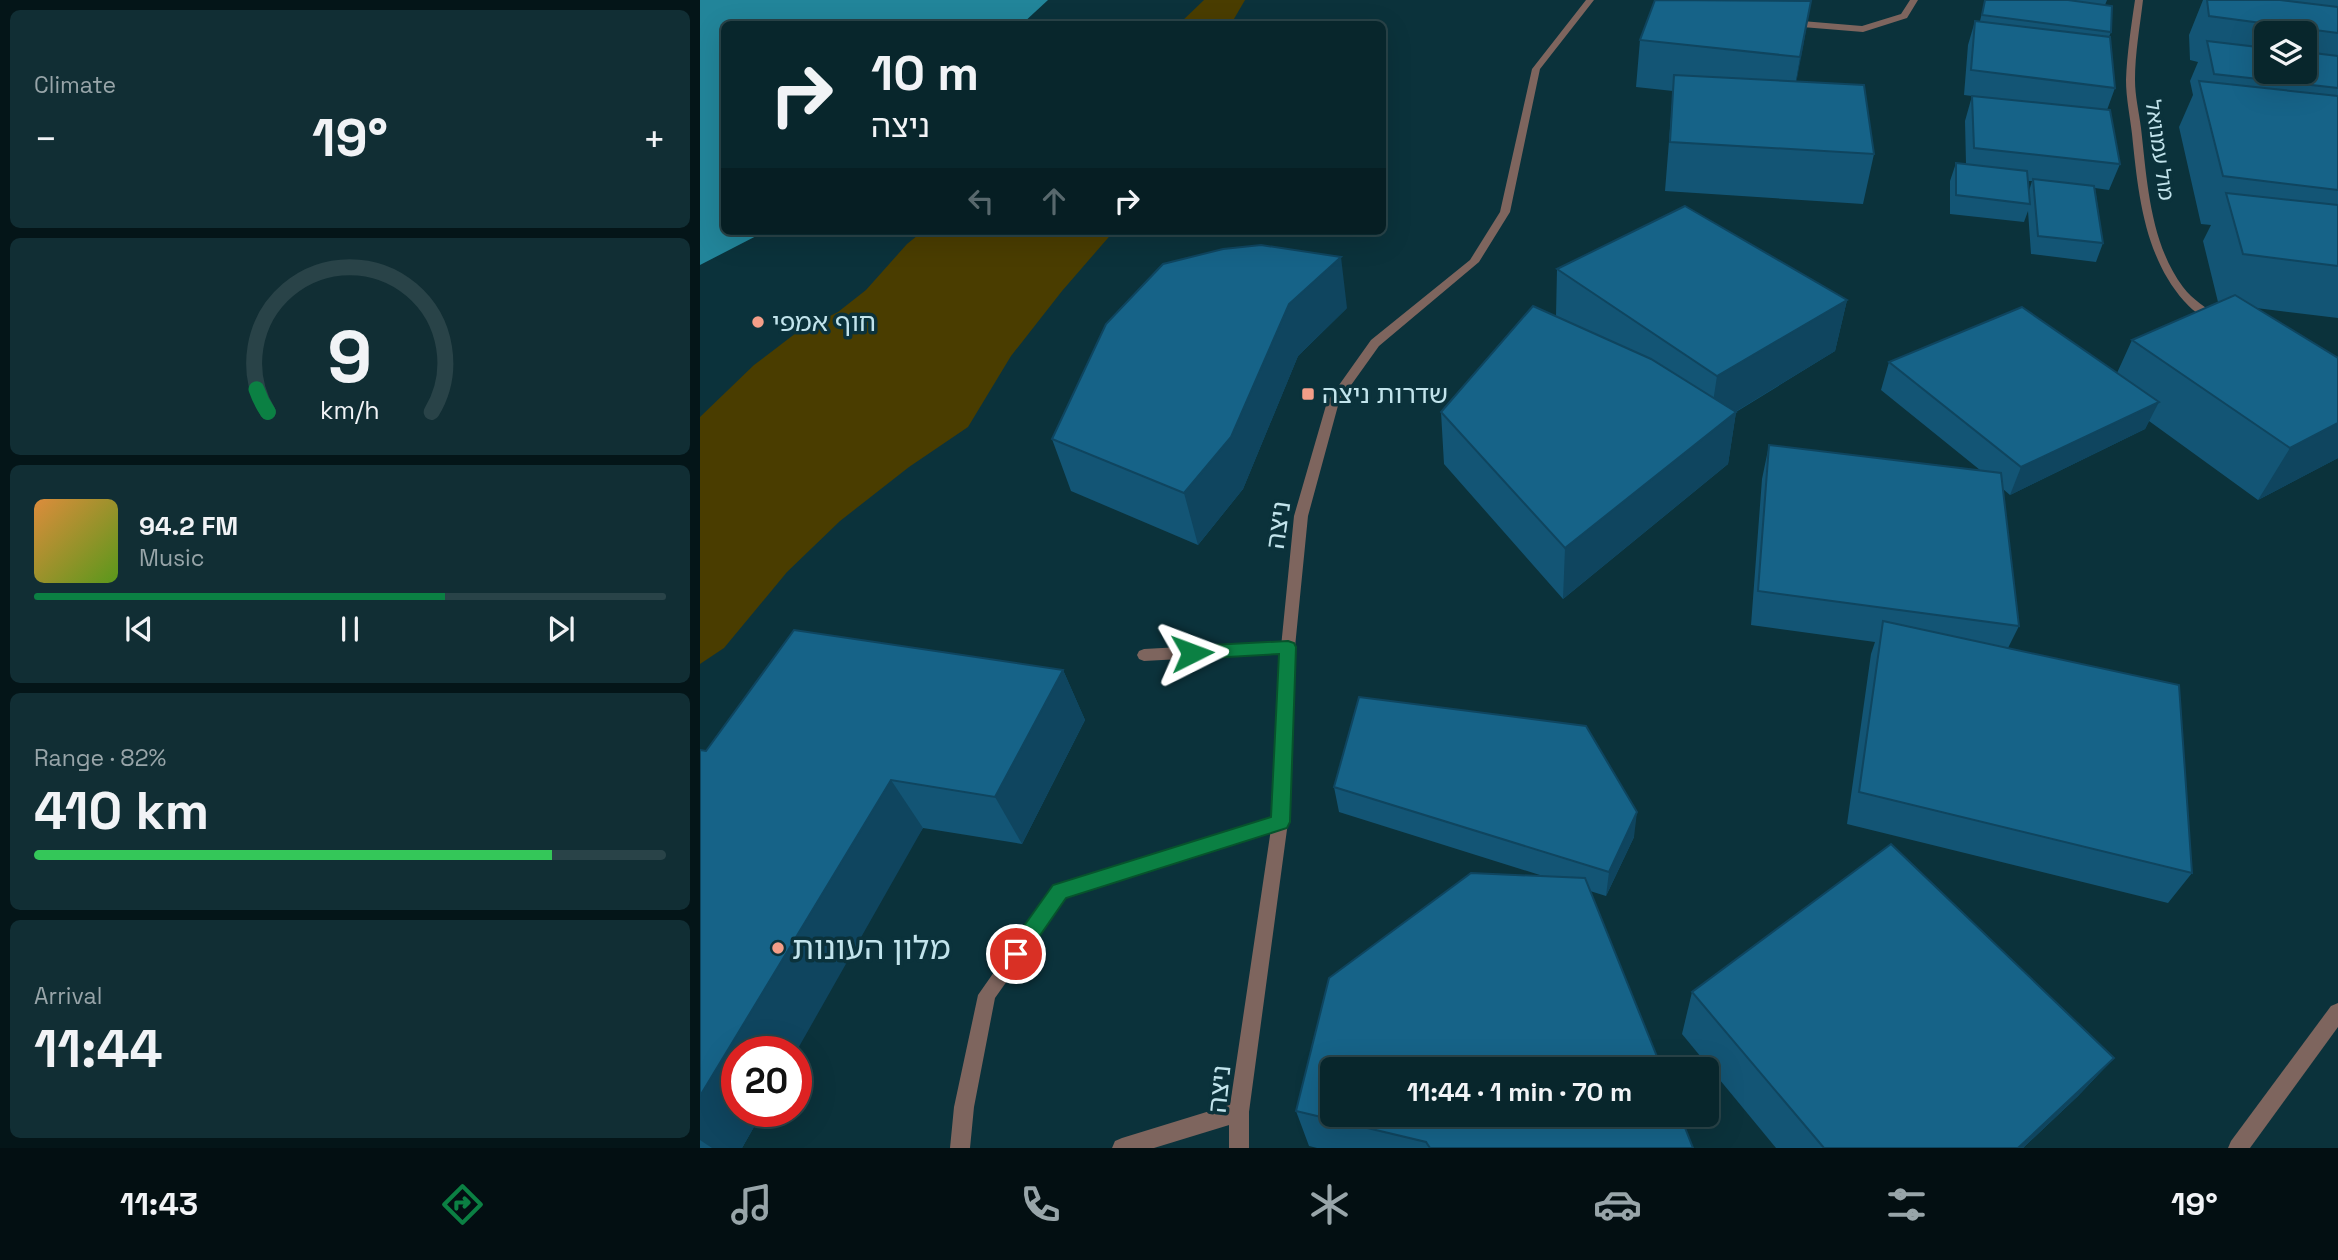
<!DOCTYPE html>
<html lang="en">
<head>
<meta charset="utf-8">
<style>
	:root { --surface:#08262c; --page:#112e34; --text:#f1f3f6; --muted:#98a5a9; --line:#294348; --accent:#0b8043 }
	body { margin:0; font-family:"Space Grotesk","Noto Sans Hebrew",sans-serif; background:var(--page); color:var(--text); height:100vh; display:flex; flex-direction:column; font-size:26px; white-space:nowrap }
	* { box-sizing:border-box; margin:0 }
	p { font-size:23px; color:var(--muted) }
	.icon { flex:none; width:38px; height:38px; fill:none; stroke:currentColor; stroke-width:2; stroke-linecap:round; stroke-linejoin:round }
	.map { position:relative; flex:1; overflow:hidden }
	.side { display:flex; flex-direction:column; gap:10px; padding:10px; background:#041518; width:700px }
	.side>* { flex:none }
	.hud { position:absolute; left:21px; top:21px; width:665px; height:214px; border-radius:10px; box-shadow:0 7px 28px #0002,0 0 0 2px var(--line); background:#08262c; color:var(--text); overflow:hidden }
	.tools { position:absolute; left:1554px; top:21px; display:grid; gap:14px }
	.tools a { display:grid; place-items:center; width:63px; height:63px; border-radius:10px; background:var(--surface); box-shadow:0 7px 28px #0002,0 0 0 2px var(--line); font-size:35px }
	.speed { position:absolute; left:21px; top:1036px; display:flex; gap:14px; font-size:35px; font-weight:700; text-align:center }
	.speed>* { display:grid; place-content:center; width:91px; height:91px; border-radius:50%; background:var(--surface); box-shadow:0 7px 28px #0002,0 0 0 2px var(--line); line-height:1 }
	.speed .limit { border:10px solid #d22; background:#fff; color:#111 }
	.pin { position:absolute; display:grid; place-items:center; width:60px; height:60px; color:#fff; margin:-30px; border:4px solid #fff; border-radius:50%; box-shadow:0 2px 7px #0007 }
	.me { position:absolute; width:77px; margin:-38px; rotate:87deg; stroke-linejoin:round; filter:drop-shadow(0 0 5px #0008) }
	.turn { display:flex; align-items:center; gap:24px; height:147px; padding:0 35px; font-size:32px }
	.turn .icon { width:91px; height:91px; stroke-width:2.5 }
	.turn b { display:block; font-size:49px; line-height:60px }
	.lanes { display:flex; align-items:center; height:66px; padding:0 35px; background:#0003; justify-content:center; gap:35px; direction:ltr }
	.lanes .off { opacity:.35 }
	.big { font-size:52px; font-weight:700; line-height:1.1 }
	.side .tile { flex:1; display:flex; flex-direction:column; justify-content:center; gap:10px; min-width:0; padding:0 24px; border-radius:10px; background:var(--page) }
	.side .dial { align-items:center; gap:0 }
	.dial svg { height:182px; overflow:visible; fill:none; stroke:var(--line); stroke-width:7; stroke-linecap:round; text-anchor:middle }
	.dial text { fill:var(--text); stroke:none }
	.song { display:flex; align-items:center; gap:21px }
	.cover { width:84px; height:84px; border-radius:10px; background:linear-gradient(135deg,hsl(30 70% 55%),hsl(90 70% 35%)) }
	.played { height:7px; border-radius:4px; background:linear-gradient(90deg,var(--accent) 65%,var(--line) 65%) }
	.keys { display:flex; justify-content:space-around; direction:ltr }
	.heat { display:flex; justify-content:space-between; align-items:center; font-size:38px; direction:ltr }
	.charge { height:10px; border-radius:5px; background:linear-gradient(90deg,#34c759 82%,var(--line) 0) }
	.trip { position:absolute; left:620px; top:1057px; width:399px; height:70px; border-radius:10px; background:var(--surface); box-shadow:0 7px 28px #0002,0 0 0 2px var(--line); font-weight:700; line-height:70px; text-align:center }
	.tab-bar { display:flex; height:112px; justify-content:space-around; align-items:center; background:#030f12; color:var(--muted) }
	.tab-bar .icon { width:49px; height:49px }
	.tab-bar .active { color:var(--accent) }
	.tab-bar b { font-size:32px; color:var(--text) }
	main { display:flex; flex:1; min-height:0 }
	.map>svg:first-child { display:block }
</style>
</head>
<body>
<main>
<section class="side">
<div class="tile"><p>Climate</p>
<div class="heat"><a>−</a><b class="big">19°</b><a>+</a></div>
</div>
<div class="tile dial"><svg viewBox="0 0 100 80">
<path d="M14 69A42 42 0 1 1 86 69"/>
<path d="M14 69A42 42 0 0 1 9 59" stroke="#0b8043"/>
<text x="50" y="56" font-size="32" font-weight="700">9</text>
<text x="50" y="72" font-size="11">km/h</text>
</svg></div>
<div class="tile">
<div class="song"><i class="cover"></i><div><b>94.2 FM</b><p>Music</p></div></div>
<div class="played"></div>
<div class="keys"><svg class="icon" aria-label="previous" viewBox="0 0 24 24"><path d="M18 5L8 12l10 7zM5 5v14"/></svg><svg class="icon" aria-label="pause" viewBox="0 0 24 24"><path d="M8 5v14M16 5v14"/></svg><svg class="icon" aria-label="next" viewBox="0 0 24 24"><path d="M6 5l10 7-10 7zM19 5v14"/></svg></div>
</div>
<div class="tile"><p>Range · 82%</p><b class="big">410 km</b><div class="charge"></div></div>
<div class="tile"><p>Arrival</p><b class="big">11:44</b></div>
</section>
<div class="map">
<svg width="1638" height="1148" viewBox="0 0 1638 1148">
	<rect width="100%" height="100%" fill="#0b323b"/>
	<g fill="#4a3d00">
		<path d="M504,0H545L531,24H479Z"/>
		<path d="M223,231H414L362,291L311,356L268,427L209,467L140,521L87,572L24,648L0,664V417L54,365L96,333L138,312L166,290L207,244Z"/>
	</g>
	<path fill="#22859a" d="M0,0H348L322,24H24V231H66L0,265Z"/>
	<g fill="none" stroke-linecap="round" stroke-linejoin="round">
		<g fill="#7e655e" fill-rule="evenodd">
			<path d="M1210,0H1218L1207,18L1163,32L1090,26L1086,23L1090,20L1162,26L1201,14Z"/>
			<path d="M588,641L593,643L595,647L593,651L588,653L444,661L439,659L437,655L439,651L444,649Z"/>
			<path d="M580,815L586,817L588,822L586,827L366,898L295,998L274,1107L270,1148H250L254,1107L278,995L354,886Z"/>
		</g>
		<g fill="#7e655e" fill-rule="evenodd">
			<path d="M1435,0H1443C1440,26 1435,53 1435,80C1435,96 1439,112 1441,128C1447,180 1450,243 1483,287C1493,300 1506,308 1520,317V321C1507,323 1492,310 1484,301C1444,256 1438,192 1432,134C1430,116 1426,98 1426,80C1427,54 1431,27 1435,0Z"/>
			<path d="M539,1102L546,1105L549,1112L546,1119L539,1122L454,1148H412L415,1141L422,1138Z"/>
		</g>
		<g fill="#7e655e" fill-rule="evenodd">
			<path d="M886,0H894L840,69L810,212L779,262L679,346L639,402L608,516L595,647L588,822L549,1112V1148H529V1112L572,822L581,647L594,516L627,402L671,340L770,260L800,212L832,69Z"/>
			<path d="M1638,1003V1027L1550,1148H1528L1531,1141L1631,1006Z"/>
		</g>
	</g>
	<g fill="#135575" fill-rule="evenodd">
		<path d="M1285,0H1407L1405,5L1411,32L1409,37L1415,88L1407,110L1420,164L1409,190L1395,188L1403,243L1396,262L1331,254L1328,211L1324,222L1250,214V181L1256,163L1266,164L1265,121L1272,96L1264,95L1268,45L1275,21H1280ZM1328,181H1332L1329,191Z"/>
		<path d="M1503,0H1638V318L1556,308L1638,358V458L1558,500L1449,421L1445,429L1310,495L1303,489L1319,626L1308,648L1492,873L1468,903L1147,824L1171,654L1175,642L1051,625L1062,479L1069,445L1280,470L1181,390L1189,362L1417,373L1432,340L1518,302L1503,241L1511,225L1501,224L1479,127L1493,95L1490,81L1498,62L1490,60L1489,35ZM1566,33H1605V72H1566Z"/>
		<path d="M1111,1L1096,81L1174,154L1163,204L965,191L973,91L936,87L940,40Z"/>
		<path d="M857,269L1147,300L1135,351L1036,412L1028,464L863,599L744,464L741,412L856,316Z"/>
		<path d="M647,308L598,356L543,489L498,545L371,491L352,439Z"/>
		<path d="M363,670L385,720L322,844L223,828L37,1111H63L42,1148H0V750L6,751Z"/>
		<path d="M634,787L934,837L906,896L890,891L993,1148H617L609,1146L596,1111L843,876L639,812Z"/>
		<path d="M992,992L1414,1058L1378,1096L1323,1148H1076L982,1034Z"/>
	</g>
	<g fill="#0f455f">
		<path d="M1111,1L1103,47L1092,105L1100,57Z"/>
		<path d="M641,257L647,308L598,356L543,489L498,545L484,493L589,304Z"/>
		<path d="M1147,300L1135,351L1009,428L1017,376Z"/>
		<path d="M1459,402L1445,429L1310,495L1321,467Z"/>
		<path d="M1036,412L1028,464L863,599L865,548Z"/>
		<path d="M1638,423V458L1558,500L1590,448Z"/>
		<path d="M363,670L385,720L322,844L295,797Z"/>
		<path d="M191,780L223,828L96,1052H37V1111H63L42,1148H12L0,1140V1096Z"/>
		<path d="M937,812L934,837L906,896L909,872Z"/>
		<path d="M1414,1058L1378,1096L1323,1148H1318Z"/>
	</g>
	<g fill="#166388" stroke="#0f455f" stroke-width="2">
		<path d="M955,0L1111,1L1100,57L940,40Z"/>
		<path d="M1285,0H1368L1412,6L1411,32L1282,15Z"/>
		<path d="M1507,0H1580L1638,7V33L1509,16Z"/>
		<path d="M1275,21L1410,37L1415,88L1271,70Z"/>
		<path d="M1507,41L1566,48V72H1605V52L1638,56V88L1514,74Z"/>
		<path d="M974,75L1164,85L1174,154L970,142Z"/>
		<path d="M1499,81L1638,96V190L1523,176Z"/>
		<path d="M1272,96L1410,110L1420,164L1274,148Z"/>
		<path d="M1256,163L1327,171L1330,204L1256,195Z"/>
		<path d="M1333,179L1394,186L1403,243L1338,236Z"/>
		<path d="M1526,193L1638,205V266L1543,254Z"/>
		<path d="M985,206L1147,300L1017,376L857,269Z"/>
		<path d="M561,245L641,257L589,304L531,437L484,493L352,439L406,324L463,264L523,249Z"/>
		<path d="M1535,295L1638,358V423L1590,448L1432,340Z"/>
		<path d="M833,306L951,359L1036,412L865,548L741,412Z"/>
		<path d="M1322,307L1459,402L1321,467L1189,362Z"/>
		<path d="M1069,445L1301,473L1319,626L1058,591Z"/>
		<path d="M1183,621L1479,685L1492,873L1159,792Z"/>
		<path d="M94,630L363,670L295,797L191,780L0,1096V750L6,751Z"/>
		<path d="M659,697L886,726L937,812L909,872L634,787Z"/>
		<path d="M1191,844L1414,1058L1318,1148H1124L992,992Z"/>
		<path d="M771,873L885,878L962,1069H632V1115H980L993,1148H730L726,1142L596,1111L629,978Z"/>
	</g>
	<path fill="#0b8043" stroke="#07532c" stroke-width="2" d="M588,641L594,643L596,647L590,822L587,828L366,898L323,960L316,963L309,960L306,954L309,947L353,885L571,817L579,654L492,659L486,657L483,653L486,648L492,646Z"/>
	<g fill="#f49e88" stroke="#0b323b" stroke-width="2.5">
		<circle cx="58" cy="322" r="7"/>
		<rect x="601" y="387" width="14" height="14" rx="3.5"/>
		<circle cx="78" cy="948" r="7"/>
	</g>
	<g text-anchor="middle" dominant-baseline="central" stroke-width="7" stroke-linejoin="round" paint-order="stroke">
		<g font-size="21" fill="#c2e4ec" stroke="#0b323b">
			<text transform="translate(1460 150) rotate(82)">מול עמנואל</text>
		</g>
		<g font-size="26" fill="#c2e4ec" stroke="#0b323b" text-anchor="start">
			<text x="72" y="322">חוף אמפי</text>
			<text x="622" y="394">שדרות ניצה</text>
		</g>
		<g font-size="26" fill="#c2e4ec" stroke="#0b323b">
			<text transform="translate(578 525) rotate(-82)">ניצה</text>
			<text transform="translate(519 1089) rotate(-84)">ניצה</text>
		</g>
		<g font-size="32" fill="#c2e4ec" stroke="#0b323b" text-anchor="start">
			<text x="92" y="948">מלון העונות</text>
		</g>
	</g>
</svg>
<div class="tools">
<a><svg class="icon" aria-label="layers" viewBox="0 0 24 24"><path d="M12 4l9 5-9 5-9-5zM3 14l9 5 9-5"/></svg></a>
</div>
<div class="speed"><div class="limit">20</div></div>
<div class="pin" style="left:316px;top:954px;background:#d93025"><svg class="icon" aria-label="arrive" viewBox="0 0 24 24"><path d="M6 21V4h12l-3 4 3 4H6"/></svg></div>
<svg class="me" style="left:492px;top:653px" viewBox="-20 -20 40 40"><path d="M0-17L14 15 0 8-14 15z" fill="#0b8043" stroke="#fff" stroke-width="4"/></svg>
<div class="trip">11:44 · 1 min · 70 m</div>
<div class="hud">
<div class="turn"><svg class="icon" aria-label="right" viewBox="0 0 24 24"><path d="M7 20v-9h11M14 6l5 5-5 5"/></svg><div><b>10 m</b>ניצה</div></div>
<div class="lanes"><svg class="icon off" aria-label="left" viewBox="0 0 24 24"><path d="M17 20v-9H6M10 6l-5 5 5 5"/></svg><svg class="icon off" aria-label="ahead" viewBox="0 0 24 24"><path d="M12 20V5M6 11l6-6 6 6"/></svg><svg class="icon" aria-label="right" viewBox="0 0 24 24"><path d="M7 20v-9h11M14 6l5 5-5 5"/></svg></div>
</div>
</div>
</main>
<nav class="tab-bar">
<b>11:43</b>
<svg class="icon active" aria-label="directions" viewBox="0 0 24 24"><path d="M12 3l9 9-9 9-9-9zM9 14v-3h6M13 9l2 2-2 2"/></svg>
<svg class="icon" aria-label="music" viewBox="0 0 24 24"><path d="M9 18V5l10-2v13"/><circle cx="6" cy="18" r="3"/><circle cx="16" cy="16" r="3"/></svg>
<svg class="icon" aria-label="phone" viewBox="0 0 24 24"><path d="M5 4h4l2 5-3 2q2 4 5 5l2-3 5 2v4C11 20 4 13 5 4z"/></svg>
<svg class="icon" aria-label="climate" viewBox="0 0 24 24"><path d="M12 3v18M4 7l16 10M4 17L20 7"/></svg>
<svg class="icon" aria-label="car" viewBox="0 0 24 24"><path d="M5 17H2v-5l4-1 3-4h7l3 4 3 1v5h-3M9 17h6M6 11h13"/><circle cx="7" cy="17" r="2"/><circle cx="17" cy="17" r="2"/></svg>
<svg class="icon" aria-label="filters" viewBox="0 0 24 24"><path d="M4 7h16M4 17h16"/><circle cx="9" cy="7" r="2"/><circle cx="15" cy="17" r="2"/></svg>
<b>19°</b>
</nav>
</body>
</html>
